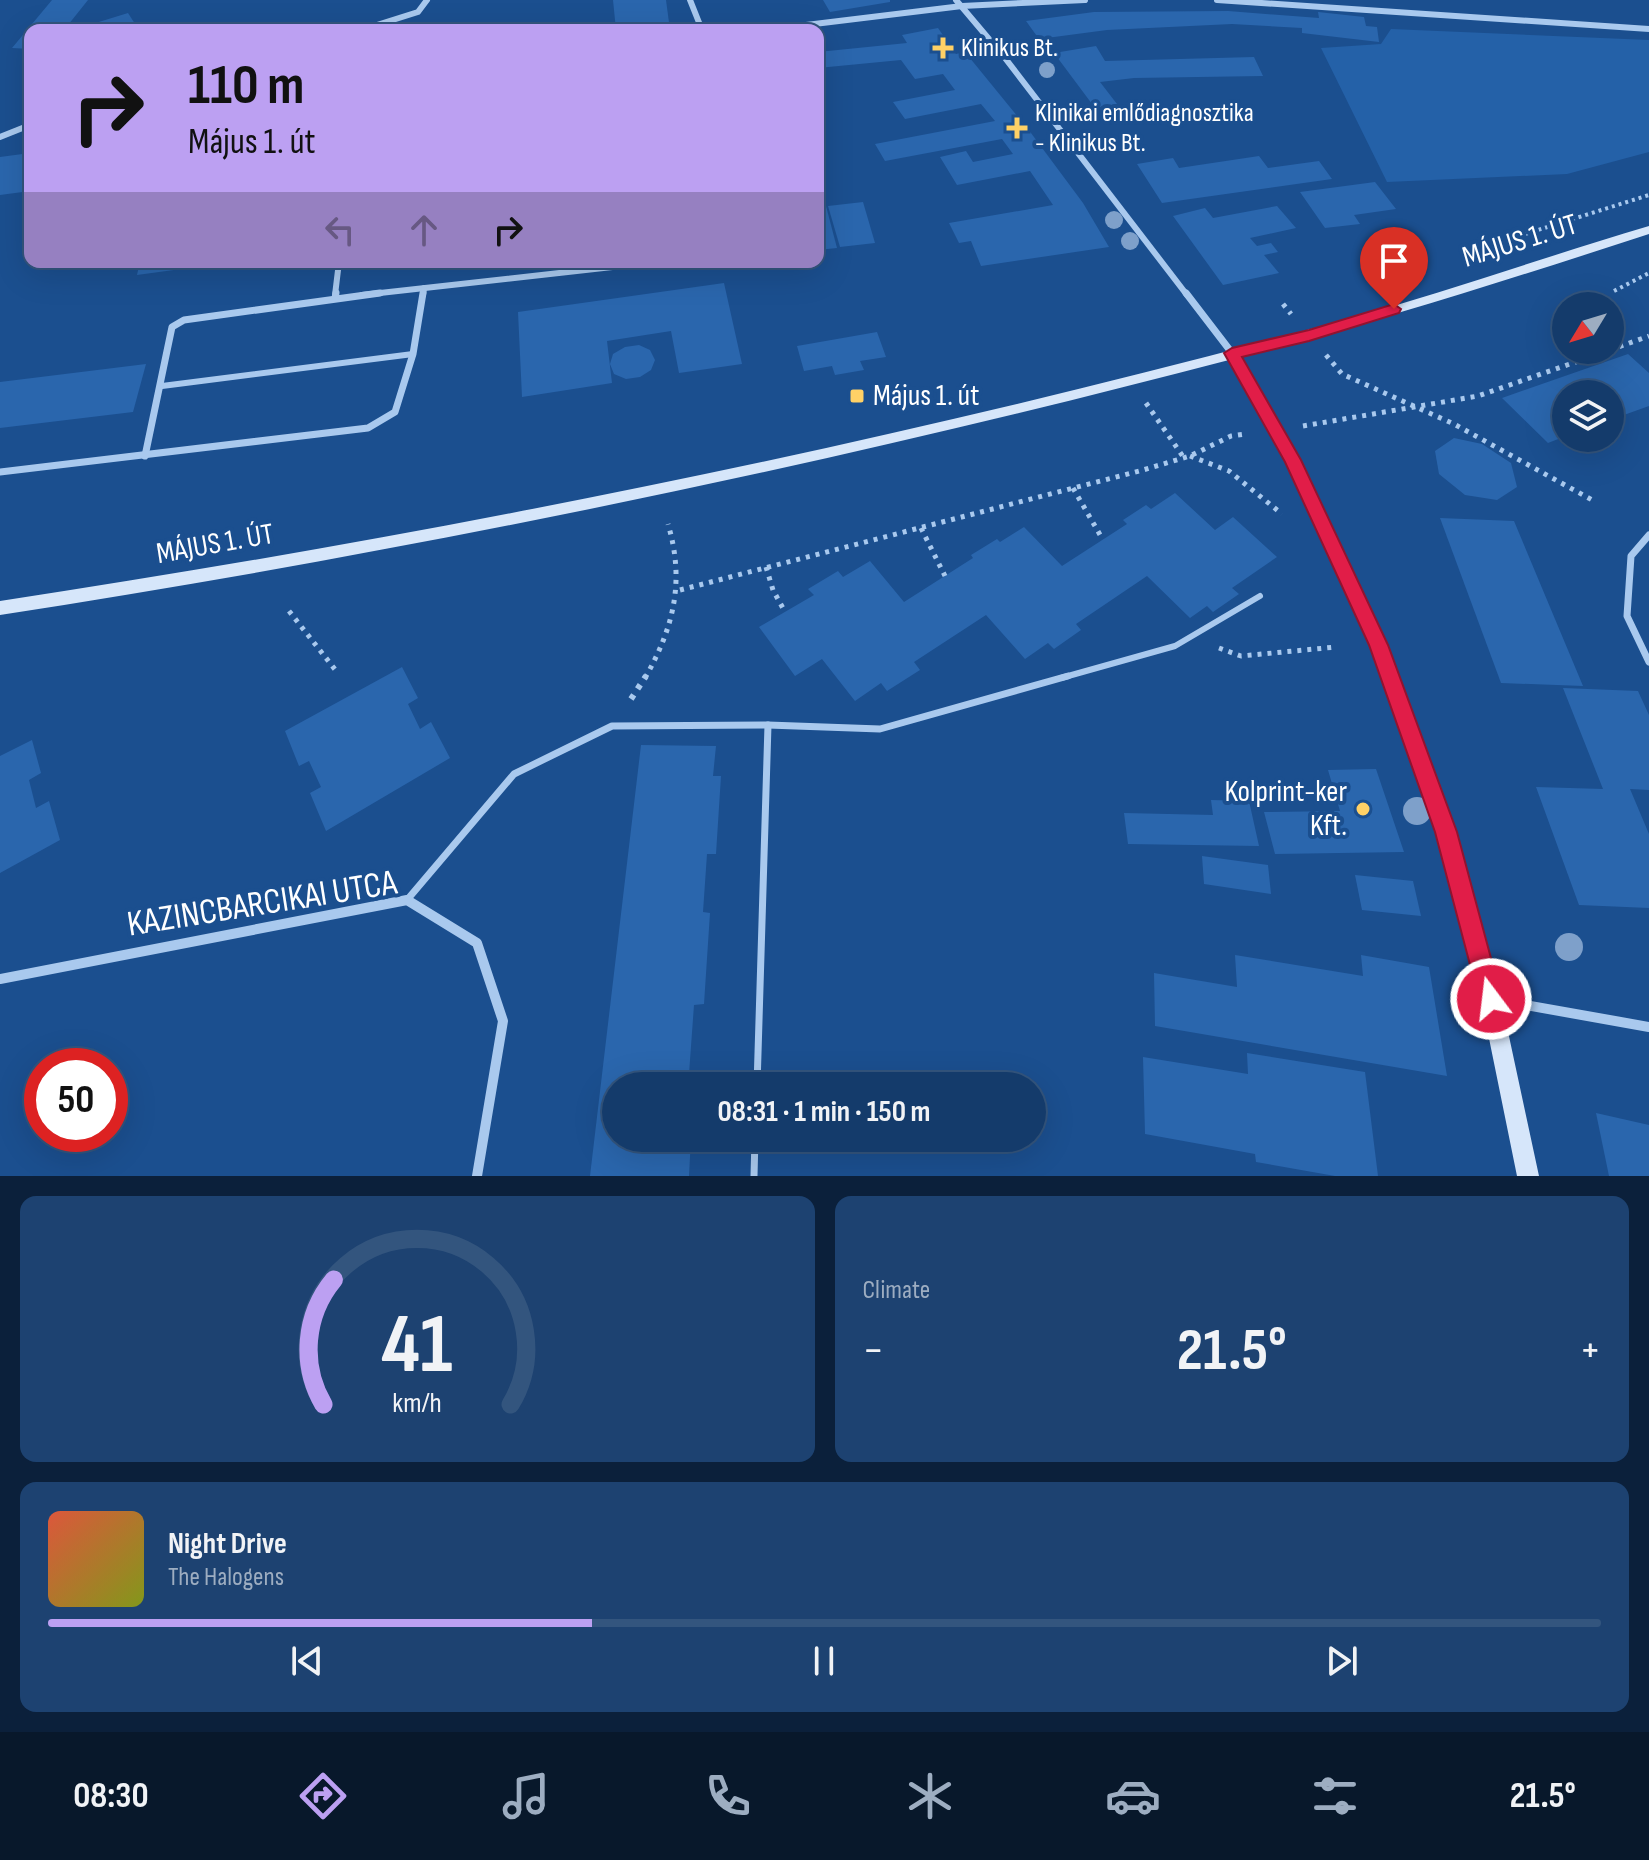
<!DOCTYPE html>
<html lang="en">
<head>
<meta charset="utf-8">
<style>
	:root { --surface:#143b6b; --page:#1d4271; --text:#f1f3f6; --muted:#9dadc1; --line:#33557e; --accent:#bca0f2 }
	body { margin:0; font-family:"Sofia Sans Condensed",sans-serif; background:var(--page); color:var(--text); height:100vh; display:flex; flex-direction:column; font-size:30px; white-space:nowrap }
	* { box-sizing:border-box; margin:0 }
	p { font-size:26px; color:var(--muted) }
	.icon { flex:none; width:44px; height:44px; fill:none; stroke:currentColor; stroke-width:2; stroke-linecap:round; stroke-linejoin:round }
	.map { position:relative; height:1176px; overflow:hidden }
	.side { display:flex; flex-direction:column; gap:20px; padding:20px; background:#0b203b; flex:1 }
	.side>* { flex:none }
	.banner { position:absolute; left:24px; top:24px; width:800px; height:244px; border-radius:16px; box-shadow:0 8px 32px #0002,0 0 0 2px var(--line); background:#bca0f2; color:#111; overflow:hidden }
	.needle { width:52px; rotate:232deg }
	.tools { position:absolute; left:1552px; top:292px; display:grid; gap:16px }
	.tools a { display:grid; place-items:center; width:72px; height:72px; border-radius:50%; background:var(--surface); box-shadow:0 8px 32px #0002,0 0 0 2px var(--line); font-size:40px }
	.speed { position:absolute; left:24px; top:1048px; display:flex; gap:16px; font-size:40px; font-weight:700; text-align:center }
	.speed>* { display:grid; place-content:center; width:104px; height:104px; border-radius:50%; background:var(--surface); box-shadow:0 8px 32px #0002,0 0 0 2px var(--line); line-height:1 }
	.speed .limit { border:12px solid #d22; background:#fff; color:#111 }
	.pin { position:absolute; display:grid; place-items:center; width:68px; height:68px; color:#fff; margin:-82px -34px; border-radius:50% 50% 50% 0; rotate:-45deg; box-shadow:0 0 8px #0007 }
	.pin .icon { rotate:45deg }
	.me { position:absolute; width:88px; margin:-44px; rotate:345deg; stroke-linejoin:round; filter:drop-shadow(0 0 6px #0008) }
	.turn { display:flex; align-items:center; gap:28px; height:168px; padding:0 32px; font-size:36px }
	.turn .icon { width:104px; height:104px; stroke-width:2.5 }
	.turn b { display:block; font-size:56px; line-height:68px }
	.lanes { display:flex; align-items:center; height:76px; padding:0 32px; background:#0003; justify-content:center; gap:40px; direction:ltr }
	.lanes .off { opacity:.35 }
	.big { font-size:60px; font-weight:700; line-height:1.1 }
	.side .card { flex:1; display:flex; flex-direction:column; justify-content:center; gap:12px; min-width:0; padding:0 28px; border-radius:16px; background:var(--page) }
	.side .dial { align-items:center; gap:0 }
	.dial svg { height:208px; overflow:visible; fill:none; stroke:var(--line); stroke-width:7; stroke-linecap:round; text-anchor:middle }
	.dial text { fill:var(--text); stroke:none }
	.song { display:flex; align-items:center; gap:24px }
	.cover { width:96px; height:96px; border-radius:12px; background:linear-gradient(135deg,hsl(10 70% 55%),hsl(70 70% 35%)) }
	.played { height:8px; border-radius:4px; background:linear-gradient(90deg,var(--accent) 35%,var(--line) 35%) }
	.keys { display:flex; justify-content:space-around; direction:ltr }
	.heat { display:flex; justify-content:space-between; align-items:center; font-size:44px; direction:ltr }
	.side .tiles { flex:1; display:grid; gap:20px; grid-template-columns:1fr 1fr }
	.card:last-child { grid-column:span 2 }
	.trip { position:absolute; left:602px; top:1072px; width:444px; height:80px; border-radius:40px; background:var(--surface); box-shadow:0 8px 32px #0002,0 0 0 2px var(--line); font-weight:700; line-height:80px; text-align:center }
	.dock { display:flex; height:128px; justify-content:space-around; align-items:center; background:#08182b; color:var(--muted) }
	.dock .icon { width:56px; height:56px }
	.dock .on { color:var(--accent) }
	.dock b { font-size:36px; color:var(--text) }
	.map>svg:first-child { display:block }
</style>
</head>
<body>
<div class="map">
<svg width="1649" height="1176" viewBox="0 0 1649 1176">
	<rect width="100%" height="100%" fill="#1b4f8f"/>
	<path fill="#2461a8" d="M1391,29L1649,40V152L1567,174L1387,182L1321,48L1381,44Z"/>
	<g fill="#2a66ad">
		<path d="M52,0H88L64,30H30V49L12,48Z"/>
		<path d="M613,0H666L670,30H616Z"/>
		<path d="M823,0H890V2L830,12Z"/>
		<path d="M1228,11L1319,18L1318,12L1364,17L1366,26L1377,27L1379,42L1302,33V28L1232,24L1107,30L1039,39L1026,21L1094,12Z"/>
		<path d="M128,13L139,30H91L89,25Z"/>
		<path d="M938,28L956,54L965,52L1031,133L1083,203L1109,247L981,266L971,241L959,243L949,223L1053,205L1030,171L957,185L940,157L966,151L973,162L1013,154L1002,139L885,161L875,144L995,121L981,104L905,119L893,102L955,90L943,74L915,79L901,60L818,68V52L907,43L902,35Z"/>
		<path d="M1096,46L1105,61L1254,57L1263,76L1134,78L1100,82L1117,104L1095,108L1054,53Z"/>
		<path d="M30,153V191L0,195V157Z"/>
		<path d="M1259,156L1268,168L1319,161L1332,179L1162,203L1137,164L1173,158L1179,168Z"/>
		<path d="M1375,182L1396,209L1354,215L1360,224L1325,228L1300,192Z"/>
		<path d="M863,202L875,243L840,247L828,206Z"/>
		<path d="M826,206L837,248L818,250V207Z"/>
		<path d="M1277,206L1296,228L1250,238L1257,246L1271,243L1278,252L1264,255L1279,273L1223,285L1173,216L1205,208L1213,218Z"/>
		<path d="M140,262H218V264L137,275Z"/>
		<path d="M724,283L742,364L679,373L671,331L607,341L612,383L522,397L518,312Z"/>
		<path d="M877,332L886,357L860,361L864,370L835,375L832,366L804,371L797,346Z"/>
		<path d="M639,345L650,350L655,360L651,370L640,377L626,379L614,374L610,364L613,354L625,347Z"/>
		<path d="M1628,354L1649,373V406L1610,420V394H1566V436L1548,443L1502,398Z"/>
		<path d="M146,364L133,412L0,428V382Z"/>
		<path d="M1454,438L1482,444L1511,463L1517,487L1497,500L1465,495L1439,474L1435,451Z"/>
		<path d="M1175,493L1215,530L1233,517L1277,557L1232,588L1239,594L1213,612L1207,606L1190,618L1147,576L1076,624L1081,630L1054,649L1048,643L1025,659L986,615L914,662L920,670L887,691L881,683L855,701L822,659L795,676L759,627L814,595L808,589L838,571L843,577L870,561L904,602L973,558L971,555L997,539L1000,542L1024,527L1062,566L1127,524L1123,520L1146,505L1151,509Z"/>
		<path d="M1440,518L1514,521L1583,686L1501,683Z"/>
		<path d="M402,667L418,698L408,704L420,729L431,722L450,758L326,831L310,793L321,787L309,761L299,766L285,731Z"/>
		<path d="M1563,688L1638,691L1649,715V790L1630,789L1649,834V908L1579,905L1536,787L1603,789Z"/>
		<path d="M32,740L41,773L29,780L36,808L49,801L60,840L0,873V756Z"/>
		<path d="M641,745L716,746L713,776H721L716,854H707L703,912L710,913L704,1004L694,1005L689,1074H695V1086H616V1138H691L689,1176H590Z"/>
		<path d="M1376,769L1404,852L1275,854L1264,812L1340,811L1328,770Z"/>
		<path d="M1211,800L1249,801L1259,846L1128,844L1124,813L1213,815Z"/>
		<path d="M1202,856L1268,865L1271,894L1204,884Z"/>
		<path d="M1355,875L1413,881L1421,916L1362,910Z"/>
		<path d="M1235,955L1363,976L1361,955L1429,967L1447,1076L1155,1026L1154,973L1237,987Z"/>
		<path d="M1247,1053L1365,1072L1378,1176H1335L1256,1162L1255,1154L1145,1134L1143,1057L1248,1074Z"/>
		<path d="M1596,1113L1649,1125V1176H1609Z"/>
	</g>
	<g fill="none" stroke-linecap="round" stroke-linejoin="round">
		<g stroke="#a9c9ee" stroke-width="4" stroke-dasharray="3 4" stroke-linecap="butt">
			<path d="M1465,253L1649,195"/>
			<path d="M1614,291L1649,273"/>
		</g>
		<g stroke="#a9c9ee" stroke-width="5" stroke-dasharray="4 6" stroke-linecap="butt">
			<path d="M1283,304L1291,314"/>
			<path d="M1610,350L1649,336"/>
			<path d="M1326,355L1342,374L1454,424L1594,501"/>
			<path d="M1146,403L1184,458"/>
			<path d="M1303,426L1478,396L1610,350"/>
			<path d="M1190,456L1229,471L1282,514"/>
			<path d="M1073,488L1103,540"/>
			<path d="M921,528L945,576"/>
			<path d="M766,567L773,590L785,612"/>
			<path d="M680,590L1143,470L1190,456L1231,436L1245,434"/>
			<path d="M289,611L337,672"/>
			<path d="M1219,648L1241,656L1336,647"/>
			<path d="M645,678C674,627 685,581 668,524"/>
		</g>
		<path stroke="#a9c9ee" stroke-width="6" stroke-dasharray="5 7" stroke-linecap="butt" d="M631,699L646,676"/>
		<g stroke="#a9c9ee" stroke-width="6">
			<path d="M162,386L413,354"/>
			<path d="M1061,678L1175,646L1260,596"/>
		</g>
		<g stroke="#a9c9ee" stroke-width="7">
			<path d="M407,900L514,774L612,726L768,725L880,729L1068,676"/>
			<path d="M757,1086L768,725"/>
			<path d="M754,1176L755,1138"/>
		</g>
		<g stroke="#a9c9ee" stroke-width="6">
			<path d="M690,0L702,30"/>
			<path d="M956,0L1005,58L1187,295"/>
			<path d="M1217,0L1649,29"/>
			<path d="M361,30L418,12L427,0"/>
			<path d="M765,30L962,6L1085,0"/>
			<path d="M0,137L30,125"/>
			<path d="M335,295L339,262"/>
			<path d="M362,295L657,262"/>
			<path d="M423,295L424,288"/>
		</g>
		<g stroke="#a9c9ee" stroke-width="7">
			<path d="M1186,293L1232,353"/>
			<path d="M335,298L336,293"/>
			<path d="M145,456L172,327L184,320L380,293"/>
			<path d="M0,472L368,428L395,412L413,354L423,293"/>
			<path d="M1649,535L1631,556L1627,616L1649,662"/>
		</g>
		<g stroke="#a9c9ee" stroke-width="10">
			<path d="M0,979L407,900L477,943L503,1021L477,1176"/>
			<path d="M1492,999L1649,1027"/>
		</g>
		<path fill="#d6e6fa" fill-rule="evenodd" d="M1649,226V234C1514,278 1379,321 1241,357L1300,460L1386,645L1455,832L1501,999L1539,1176H1517L1481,999L1437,832L1370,645L1286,462L1229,360C824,466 414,551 0,615V601C454,532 907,440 1348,319C1449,291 1548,256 1649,226Z"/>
	</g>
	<g fill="#7ea0ca">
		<circle cx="1047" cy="70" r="8"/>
		<circle cx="1114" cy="220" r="9"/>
		<circle cx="1130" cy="241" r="9"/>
		<circle cx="1417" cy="811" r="14"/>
		<circle cx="1569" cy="947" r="14"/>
	</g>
	<path fill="#e11d48" stroke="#92132f" stroke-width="2" d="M1394,304L1401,309L1399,313L1309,341L1242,357L1301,460L1388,645L1457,832L1502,999L1499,1007L1491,1010L1483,1007L1479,999L1435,832L1369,645L1285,462L1224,353L1232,348L1309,330Z"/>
	<g fill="#ffd166" stroke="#1b4f8f" stroke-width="3">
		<path d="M939 36h8v8h8v8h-8v8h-8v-8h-8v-8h8z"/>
		<path d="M1013 116h8v8h8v8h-8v8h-8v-8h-8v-8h8z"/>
		<rect x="849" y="388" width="16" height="16" rx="4"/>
		<circle cx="1363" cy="809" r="8"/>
	</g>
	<g text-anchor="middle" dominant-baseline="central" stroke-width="8" stroke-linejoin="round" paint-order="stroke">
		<g font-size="26" fill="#fff" stroke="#1b4f8f" text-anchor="start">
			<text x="961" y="48">Klinikus Bt.</text>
			<text x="1035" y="113">Klinikai emlődiagnosztika<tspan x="1035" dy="30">- Klinikus Bt.</tspan></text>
		</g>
		<g font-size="30" fill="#fff" stroke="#1b4f8f">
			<text transform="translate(1520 241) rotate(-17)">MÁJUS 1. ÚT</text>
			<text transform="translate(215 544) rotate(-10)">MÁJUS 1. ÚT</text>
		</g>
		<g font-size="30" fill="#fff" stroke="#1b4f8f" text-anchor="start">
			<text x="873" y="396">Május 1. út</text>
			<text x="1347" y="792" text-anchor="end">Kolprint-ker<tspan x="1347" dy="34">Kft.</tspan></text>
		</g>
		<g font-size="36" fill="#fff" stroke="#1b4f8f">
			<text transform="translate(262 904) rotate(-9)">KAZINCBARCIKAI UTCA</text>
		</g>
	</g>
</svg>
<div class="tools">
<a><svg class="needle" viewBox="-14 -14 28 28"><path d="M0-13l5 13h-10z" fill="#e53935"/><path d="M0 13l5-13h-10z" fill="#9dadc1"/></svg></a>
<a><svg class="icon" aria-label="layers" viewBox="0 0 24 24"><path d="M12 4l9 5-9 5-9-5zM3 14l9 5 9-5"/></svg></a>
</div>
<div class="speed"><div class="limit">50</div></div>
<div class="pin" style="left:1394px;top:309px;background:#d93025"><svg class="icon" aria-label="arrive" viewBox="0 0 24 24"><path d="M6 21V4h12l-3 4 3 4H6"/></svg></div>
<svg class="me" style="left:1491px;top:999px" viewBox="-20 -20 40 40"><circle r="17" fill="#e11d48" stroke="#fff" stroke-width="3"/><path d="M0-11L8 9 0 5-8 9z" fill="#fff"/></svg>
<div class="trip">08:31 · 1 min · 150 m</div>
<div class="banner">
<div class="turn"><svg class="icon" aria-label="right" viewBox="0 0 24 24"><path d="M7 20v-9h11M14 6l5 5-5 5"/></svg><div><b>110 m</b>Május 1. út</div></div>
<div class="lanes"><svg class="icon off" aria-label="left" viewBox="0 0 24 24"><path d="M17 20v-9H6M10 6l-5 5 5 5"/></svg><svg class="icon off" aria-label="ahead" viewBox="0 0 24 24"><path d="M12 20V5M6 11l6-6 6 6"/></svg><svg class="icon" aria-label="right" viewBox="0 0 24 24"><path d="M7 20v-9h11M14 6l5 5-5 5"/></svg></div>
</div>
</div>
<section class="side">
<div class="tiles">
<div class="card dial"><svg viewBox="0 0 100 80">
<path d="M14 69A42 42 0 1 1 86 69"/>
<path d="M14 69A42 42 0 0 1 18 21" stroke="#bca0f2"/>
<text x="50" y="56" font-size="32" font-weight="700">41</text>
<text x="50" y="72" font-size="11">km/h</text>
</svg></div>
<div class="card"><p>Climate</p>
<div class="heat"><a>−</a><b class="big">21.5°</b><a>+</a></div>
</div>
<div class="card">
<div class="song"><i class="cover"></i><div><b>Night Drive</b><p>The Halogens</p></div></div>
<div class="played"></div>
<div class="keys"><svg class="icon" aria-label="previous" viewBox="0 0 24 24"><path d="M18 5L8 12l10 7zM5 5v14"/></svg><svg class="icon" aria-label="pause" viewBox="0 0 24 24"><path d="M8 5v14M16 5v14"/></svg><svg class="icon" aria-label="next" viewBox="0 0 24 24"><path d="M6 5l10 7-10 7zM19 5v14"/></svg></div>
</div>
</div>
</section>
<nav class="dock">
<b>08:30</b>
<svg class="icon on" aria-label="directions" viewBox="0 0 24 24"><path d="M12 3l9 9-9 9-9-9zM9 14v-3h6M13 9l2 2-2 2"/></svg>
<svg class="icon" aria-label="music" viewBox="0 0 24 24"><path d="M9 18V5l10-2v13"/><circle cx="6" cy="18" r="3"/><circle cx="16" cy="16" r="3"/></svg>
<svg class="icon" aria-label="phone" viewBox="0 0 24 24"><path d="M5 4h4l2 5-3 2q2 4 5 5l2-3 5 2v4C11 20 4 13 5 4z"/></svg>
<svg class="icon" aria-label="climate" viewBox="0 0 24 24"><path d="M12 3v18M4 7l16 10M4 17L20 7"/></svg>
<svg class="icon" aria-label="car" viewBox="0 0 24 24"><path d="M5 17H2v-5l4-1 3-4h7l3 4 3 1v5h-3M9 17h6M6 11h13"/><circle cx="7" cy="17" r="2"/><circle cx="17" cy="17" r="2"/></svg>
<svg class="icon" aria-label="filters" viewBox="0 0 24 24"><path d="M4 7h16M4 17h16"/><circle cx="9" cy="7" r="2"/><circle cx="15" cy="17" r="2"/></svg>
<b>21.5°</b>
</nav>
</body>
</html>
